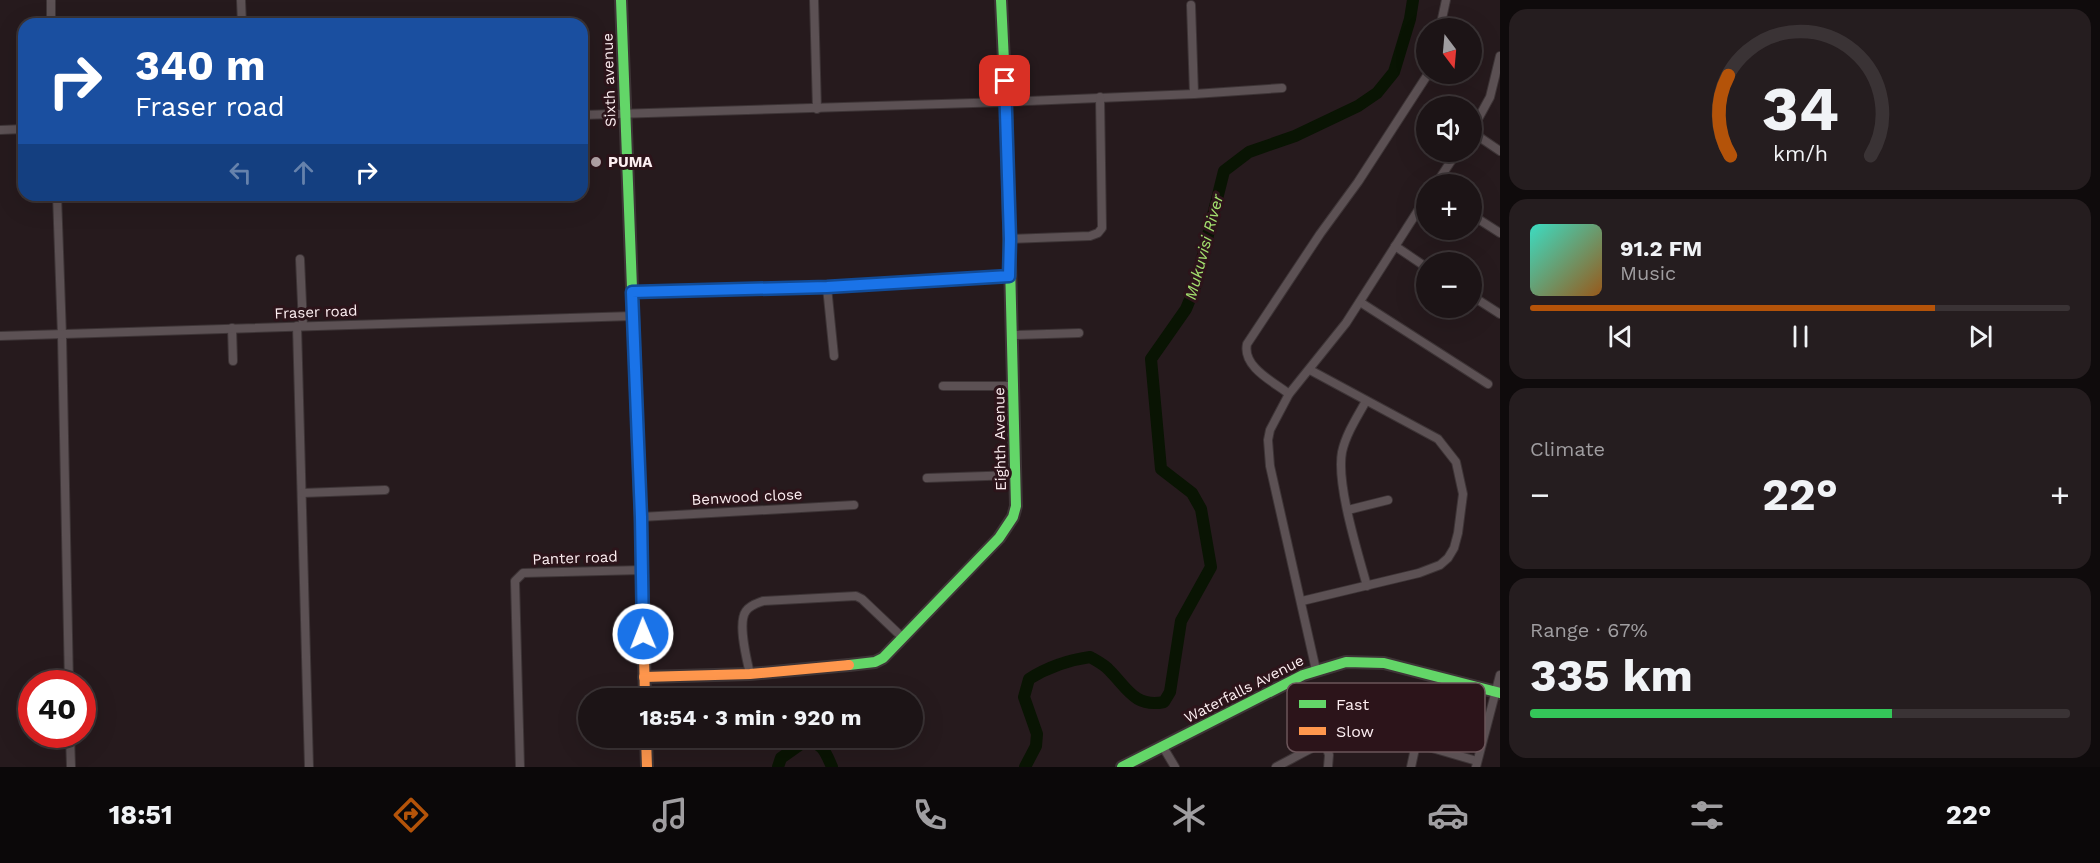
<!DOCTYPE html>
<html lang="en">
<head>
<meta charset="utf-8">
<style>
	:root { --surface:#1c1416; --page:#251d1f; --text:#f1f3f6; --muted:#a09ea1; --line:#3a3335; --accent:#b45309 }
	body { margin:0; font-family:"Work Sans",sans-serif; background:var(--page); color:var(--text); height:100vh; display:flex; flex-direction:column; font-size:22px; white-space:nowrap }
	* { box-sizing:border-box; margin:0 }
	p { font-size:20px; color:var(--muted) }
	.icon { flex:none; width:33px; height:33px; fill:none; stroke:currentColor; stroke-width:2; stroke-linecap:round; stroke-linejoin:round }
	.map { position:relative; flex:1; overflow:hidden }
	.drawer { display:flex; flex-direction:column; gap:9px; padding:9px; background:#0f0b0c; width:600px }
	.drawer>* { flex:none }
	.hud { position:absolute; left:18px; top:18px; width:570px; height:183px; border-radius:18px; box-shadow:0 6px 24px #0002,0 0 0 2px var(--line); background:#1a4fa0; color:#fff; overflow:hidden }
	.needle { width:39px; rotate:164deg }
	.tools { position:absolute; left:1416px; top:18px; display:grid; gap:12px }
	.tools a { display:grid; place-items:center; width:66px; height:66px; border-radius:50%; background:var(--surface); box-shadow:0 6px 24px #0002,0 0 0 2px var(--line); font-size:30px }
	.speed { position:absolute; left:18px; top:670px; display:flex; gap:12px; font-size:30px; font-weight:700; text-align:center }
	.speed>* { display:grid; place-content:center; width:78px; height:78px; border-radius:50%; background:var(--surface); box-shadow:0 6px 24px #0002,0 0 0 2px var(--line); line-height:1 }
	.speed .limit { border:9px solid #d22; background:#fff; color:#111 }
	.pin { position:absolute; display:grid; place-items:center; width:51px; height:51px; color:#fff; margin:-26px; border-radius:12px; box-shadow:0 3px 9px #0006 }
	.me { position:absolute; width:66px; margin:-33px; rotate:359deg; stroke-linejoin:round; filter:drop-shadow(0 0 4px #0008) }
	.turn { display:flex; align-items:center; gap:21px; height:126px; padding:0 18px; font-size:27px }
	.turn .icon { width:78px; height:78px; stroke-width:2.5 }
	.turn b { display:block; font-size:42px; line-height:51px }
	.lanes { display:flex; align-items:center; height:57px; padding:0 18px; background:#0003; justify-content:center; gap:30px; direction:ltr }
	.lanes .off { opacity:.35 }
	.big { font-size:45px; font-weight:700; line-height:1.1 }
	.drawer .card { flex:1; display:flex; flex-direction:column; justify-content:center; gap:9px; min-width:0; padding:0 21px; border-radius:18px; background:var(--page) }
	.drawer .dial { align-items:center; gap:0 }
	.dial svg { height:156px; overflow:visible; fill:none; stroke:var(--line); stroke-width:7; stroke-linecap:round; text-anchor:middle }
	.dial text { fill:var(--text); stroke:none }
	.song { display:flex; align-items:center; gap:18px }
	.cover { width:72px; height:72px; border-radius:9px; background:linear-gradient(135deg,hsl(170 70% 55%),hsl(30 70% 35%)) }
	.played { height:6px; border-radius:3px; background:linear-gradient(90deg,var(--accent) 75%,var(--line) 75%) }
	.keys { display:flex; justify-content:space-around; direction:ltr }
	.heat { display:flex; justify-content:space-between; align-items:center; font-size:33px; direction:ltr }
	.charge { height:9px; border-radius:4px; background:linear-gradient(90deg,#34c759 67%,var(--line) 0) }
	.trip { position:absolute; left:578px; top:688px; width:345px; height:60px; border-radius:30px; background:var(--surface); box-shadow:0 6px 24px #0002,0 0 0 2px var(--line); font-weight:700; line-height:60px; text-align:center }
	.tabs { display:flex; height:96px; justify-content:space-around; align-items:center; background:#0b0809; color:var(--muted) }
	.tabs .icon { width:42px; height:42px }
	.tabs .active { color:var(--accent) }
	.tabs b { font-size:27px; color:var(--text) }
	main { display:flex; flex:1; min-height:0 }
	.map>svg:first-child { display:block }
</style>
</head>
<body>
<main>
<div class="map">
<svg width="1500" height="767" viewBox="0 0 1500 767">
	<rect width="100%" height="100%" fill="#261a1d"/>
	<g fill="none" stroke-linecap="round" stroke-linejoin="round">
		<g stroke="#091403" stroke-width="12">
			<path d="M778,767L781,758L805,741C823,743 825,751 832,767"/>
			<path d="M1025,767L1036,746L1037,734L1024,697L1029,679C1048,667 1068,660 1090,657C1097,661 1105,665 1110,671C1127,688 1135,708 1164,702L1170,692L1181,621L1211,567L1201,509L1192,493L1161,469L1151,359L1186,309L1195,287L1224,171L1249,152L1295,136L1358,106L1377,93L1394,72L1410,19L1413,0"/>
		</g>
		<defs>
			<g id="street">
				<path d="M51,0V24"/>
				<path d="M241,0L242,24"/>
				<path d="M814,0L817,109"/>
				<path d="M1191,5L1194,94"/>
				<path d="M1440,28L1446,0"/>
				<path d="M582,115L1006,102L1194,94L1282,88"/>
				<path d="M0,130L24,129"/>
				<path d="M1472,130L1490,97L1500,56"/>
				<path d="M1472,132L1500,151"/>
				<path d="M1436,184L1457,152"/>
				<path d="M57,195L62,336L69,684"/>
				<path d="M1472,215L1500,233"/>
				<path d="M1010,239L1090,236L1098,233L1102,228L1100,97"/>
				<path d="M1395,246L1426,267"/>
				<path d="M300,259L303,326"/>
				<path d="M827,287L834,356"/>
				<path d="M632,292L827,287L1009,276"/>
				<path d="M1472,296L1500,314"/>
				<path d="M1360,302L1488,384"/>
				<path d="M297,326L309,767"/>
				<path d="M232,328L233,361"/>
				<path d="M1012,335L1079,333"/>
				<path d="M0,336L633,316"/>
				<path d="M943,386H1014"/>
				<path d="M1289,394C1274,382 1242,367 1247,344L1320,234L1358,182L1428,74"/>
				<path d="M1366,401C1357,417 1346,434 1342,452C1336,484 1358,553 1367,586"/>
				<path d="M927,478L1016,475"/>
				<path d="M302,493L385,490"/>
				<path d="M1348,510L1388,500"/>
				<path d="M641,517L854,505"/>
				<path d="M1302,601L1419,573L1440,565L1448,558L1454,548L1458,533L1463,494L1456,462L1438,439L1310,370"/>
				<path d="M1316,670L1270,466L1268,440L1270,430L1289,394L1346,323L1426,198"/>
				<path d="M750,674C747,660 737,623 746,611C750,605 758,603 763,601L856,596L862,599L902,637"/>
				<path d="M70,735L71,767"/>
				<path d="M1325,743L1329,755L1328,767"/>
				<path d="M1163,747L1175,767"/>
				<path d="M520,767L515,581L523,573L642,570"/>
				<path d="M1276,767C1304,753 1339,730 1370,730L1477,761"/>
				<path d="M1411,767L1416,744"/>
				<path d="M1476,767L1500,675"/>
			</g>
			<g id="fast">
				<path d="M621,0L641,524"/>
				<path d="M849,665L875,662L883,658L999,538L1013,517L1016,506L1006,102L1001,0"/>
				<path d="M1122,767L1303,675L1346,662L1384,663L1500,693"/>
			</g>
			<g id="slow">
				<path d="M641,524L645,699"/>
				<path d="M644,677L750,674L849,665"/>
				<path d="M646,738L647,767"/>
			</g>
		</defs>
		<use href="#street" stroke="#3d3436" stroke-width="10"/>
		<use href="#fast" stroke="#3d3436" stroke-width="14"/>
		<use href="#slow" stroke="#3d3436" stroke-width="14"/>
		<use href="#street" stroke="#5c5154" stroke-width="8"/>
		<use href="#fast" stroke="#63d668" stroke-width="10"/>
		<use href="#slow" stroke="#ff974d" stroke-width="10"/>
	</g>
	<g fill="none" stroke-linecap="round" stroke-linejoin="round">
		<defs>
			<path id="route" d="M643,634L641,517L632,292L827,287L1009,276L1010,239L1005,81"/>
		</defs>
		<use href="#route" stroke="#114b97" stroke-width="15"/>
		<use href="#route" stroke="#1a73e8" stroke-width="10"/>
	</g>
	<circle fill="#b2a4a7" stroke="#2c141a" stroke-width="2" cx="596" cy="162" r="6"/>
	<g text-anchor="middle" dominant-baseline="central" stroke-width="6" stroke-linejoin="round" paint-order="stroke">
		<g font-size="15" fill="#fdeef1" stroke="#2c141a">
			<text transform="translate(609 80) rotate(-92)">Sixth avenue</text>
			<text transform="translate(316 312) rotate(-2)">Fraser road</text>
			<text transform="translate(1000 439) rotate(-91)">Eighth Avenue</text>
			<text transform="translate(747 497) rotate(-3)">Benwood close</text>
			<text transform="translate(575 558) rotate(-2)">Panter road</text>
			<text transform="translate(1244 689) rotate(-27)">Waterfalls Avenue</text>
		</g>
		<g font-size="15" font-weight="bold" fill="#fdeef1" stroke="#2c141a" text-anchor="start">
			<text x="608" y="162">PUMA</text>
		</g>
		<g font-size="16" font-style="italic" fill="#a4e16f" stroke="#2c141a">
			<text transform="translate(1204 247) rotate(-75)">Mukuvisi River</text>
		</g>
	</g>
	<rect x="1287" y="683" width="198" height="69" rx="9" fill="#2c141a" stroke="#6b555a" stroke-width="1.5"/>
	<rect x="1299" y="700" width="27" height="8" fill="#63d668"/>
	<rect x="1299" y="727" width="27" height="8" fill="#ff974d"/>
	<g font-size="16" fill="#fdeef1">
		<text x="1336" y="710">Fast</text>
		<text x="1336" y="737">Slow</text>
	</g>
</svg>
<div class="tools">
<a><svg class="needle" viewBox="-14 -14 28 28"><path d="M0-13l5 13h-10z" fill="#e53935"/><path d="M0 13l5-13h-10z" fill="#a09ea1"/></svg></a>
<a><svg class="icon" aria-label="sound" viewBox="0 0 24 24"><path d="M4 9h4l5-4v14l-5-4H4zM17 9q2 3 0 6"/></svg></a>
<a>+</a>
<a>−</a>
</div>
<div class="speed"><div class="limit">40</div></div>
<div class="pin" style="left:1005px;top:81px;background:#d93025"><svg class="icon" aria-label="arrive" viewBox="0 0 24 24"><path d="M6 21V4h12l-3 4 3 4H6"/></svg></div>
<svg class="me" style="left:643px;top:634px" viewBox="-20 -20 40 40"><circle r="17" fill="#1a73e8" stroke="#fff" stroke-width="3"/><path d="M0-11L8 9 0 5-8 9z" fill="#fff"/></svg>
<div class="trip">18:54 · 3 min · 920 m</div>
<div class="hud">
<div class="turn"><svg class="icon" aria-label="right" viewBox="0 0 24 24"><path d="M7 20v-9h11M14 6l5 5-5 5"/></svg><div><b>340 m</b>Fraser road</div></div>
<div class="lanes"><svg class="icon off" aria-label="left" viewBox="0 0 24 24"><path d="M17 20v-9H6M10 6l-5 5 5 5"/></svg><svg class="icon off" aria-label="ahead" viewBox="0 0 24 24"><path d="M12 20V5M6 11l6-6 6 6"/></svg><svg class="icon" aria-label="right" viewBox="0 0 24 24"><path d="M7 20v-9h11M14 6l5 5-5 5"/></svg></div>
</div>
</div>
<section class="drawer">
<div class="card dial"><svg viewBox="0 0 100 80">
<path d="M14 69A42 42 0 1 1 86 69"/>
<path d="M14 69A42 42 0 0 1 13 28" stroke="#b45309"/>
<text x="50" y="56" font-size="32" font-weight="700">34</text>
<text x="50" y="72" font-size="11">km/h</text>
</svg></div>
<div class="card">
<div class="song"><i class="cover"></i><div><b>91.2 FM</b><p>Music</p></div></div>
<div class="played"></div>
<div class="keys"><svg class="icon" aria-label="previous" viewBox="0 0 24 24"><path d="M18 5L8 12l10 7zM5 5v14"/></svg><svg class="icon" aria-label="pause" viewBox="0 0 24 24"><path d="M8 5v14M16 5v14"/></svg><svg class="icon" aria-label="next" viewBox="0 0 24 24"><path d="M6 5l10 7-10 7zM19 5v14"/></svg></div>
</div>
<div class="card"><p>Climate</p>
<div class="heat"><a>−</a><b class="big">22°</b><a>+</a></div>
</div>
<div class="card"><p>Range · 67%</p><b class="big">335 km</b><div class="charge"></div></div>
</section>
</main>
<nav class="tabs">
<b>18:51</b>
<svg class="icon active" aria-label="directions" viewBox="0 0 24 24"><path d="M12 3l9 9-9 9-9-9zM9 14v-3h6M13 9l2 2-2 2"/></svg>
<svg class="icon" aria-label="music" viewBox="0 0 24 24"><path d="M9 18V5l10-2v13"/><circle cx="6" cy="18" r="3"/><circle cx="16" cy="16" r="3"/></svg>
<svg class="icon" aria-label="phone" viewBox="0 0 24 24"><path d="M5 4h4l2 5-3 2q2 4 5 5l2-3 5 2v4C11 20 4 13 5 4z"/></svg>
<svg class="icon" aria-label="climate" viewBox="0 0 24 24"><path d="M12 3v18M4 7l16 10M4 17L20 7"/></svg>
<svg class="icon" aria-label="car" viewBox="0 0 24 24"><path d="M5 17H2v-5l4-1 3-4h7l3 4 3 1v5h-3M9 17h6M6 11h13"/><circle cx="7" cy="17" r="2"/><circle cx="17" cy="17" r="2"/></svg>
<svg class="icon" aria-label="filters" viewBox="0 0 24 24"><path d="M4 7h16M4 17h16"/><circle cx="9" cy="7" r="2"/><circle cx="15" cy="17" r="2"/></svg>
<b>22°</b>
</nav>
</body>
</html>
